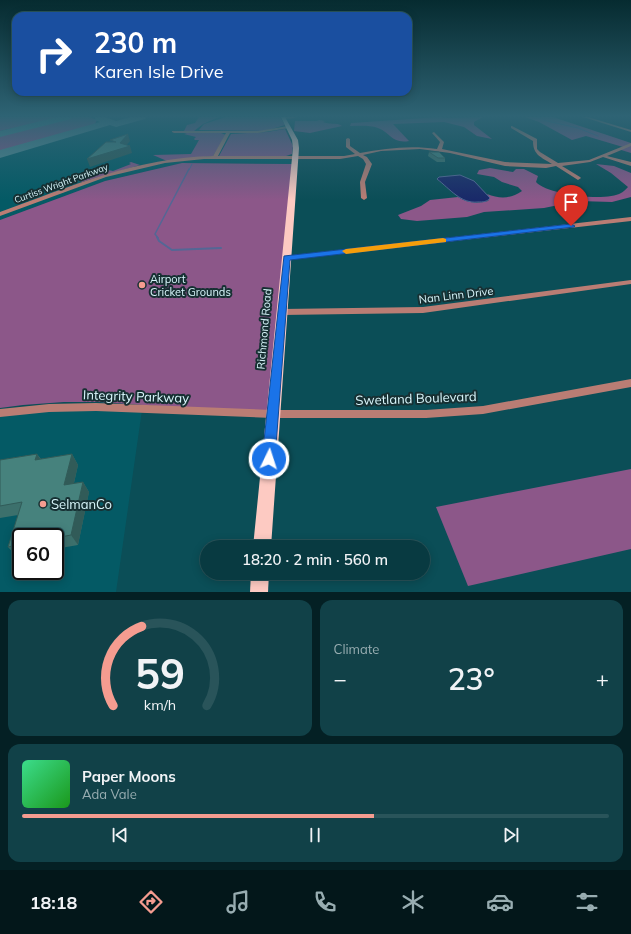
<!DOCTYPE html>
<html lang="en">
<head>
<meta charset="utf-8">
<style>
	:root { --surface:#083a41; --page:#114148; --text:#f1f3f6; --muted:#98adb1; --line:#29545a; --accent:#f59c90 }
	body { margin:0; font-family:Mulish,sans-serif; background:var(--page); color:var(--text); height:100vh; display:flex; flex-direction:column; font-size:15px; white-space:nowrap }
	* { box-sizing:border-box; margin:0 }
	p { font-size:13px; color:var(--muted) }
	.icon { flex:none; width:22px; height:22px; fill:none; stroke:currentColor; stroke-width:2; stroke-linecap:round; stroke-linejoin:round }
	.map { position:relative; height:592px; overflow:hidden }
	.sheet { display:flex; flex-direction:column; gap:8px; padding:8px; background:#042024; flex:1 }
	.sheet>* { flex:none }
	.top-card { position:absolute; left:12px; top:12px; width:400px; height:84px; border-radius:12px; box-shadow:0 2px 10px #0003,0 0 0 1px var(--line); background:#1a4fa0; color:#fff; overflow:hidden }
	.speed { position:absolute; left:12px; top:528px; display:flex; gap:8px; font-size:20px; font-weight:700; text-align:center }
	.speed>* { display:grid; place-content:center; width:52px; height:52px; border-radius:50%; background:var(--surface); box-shadow:0 2px 10px #0003,0 0 0 1px var(--line); line-height:1 }
	.speed .limit { border:2px solid #111; border-radius:6px; background:#fff; color:#111 }
	.pin { position:absolute; display:grid; place-items:center; width:34px; height:34px; color:#fff; margin:-41px -17px; border-radius:50% 50% 50% 0; rotate:-45deg; box-shadow:0 0 4px #0007 }
	.pin .icon { rotate:45deg }
	.me { position:absolute; width:44px; margin:-22px; rotate:4deg; stroke-linejoin:round; filter:drop-shadow(0 0 3px #0008) }
	.turn { display:flex; align-items:center; gap:14px; height:84px; padding:0 16px; font-size:18px }
	.turn .icon { width:52px; height:52px; stroke-width:2.5 }
	.turn b { display:block; font-size:28px; line-height:34px }
	.big { font-size:30px; font-weight:600; line-height:1.1 }
	.sheet .widget { flex:1; display:flex; flex-direction:column; justify-content:center; gap:6px; min-width:0; padding:0 14px; border-radius:12px; background:var(--page) }
	.sheet .dial { align-items:center; gap:0 }
	.dial svg { height:104px; overflow:visible; fill:none; stroke:var(--line); stroke-width:7; stroke-linecap:round; text-anchor:middle }
	.dial text { fill:var(--text); stroke:none }
	.song { display:flex; align-items:center; gap:12px }
	.cover { width:48px; height:48px; border-radius:6px; background:linear-gradient(135deg,hsl(150 70% 55%),hsl(120 70% 35%)) }
	.played { height:4px; border-radius:2px; background:linear-gradient(90deg,var(--accent) 60%,var(--line) 60%) }
	.keys { display:flex; justify-content:space-around; direction:ltr }
	.heat { display:flex; justify-content:space-between; align-items:center; font-size:22px; direction:ltr }
	.sheet .tiles { flex:1; display:grid; gap:8px; grid-template-columns:1fr 1fr }
	.widget:last-child { grid-column:span 2 }
	.trip { position:absolute; left:200px; top:540px; width:230px; height:40px; border-radius:20px; background:var(--surface); box-shadow:0 2px 10px #0003,0 0 0 1px var(--line); font-weight:600; line-height:40px; text-align:center }
	.menu { display:flex; height:64px; justify-content:space-around; align-items:center; background:#03171a; color:var(--muted) }
	.menu .icon { width:28px; height:28px }
	.menu .selected { color:var(--accent) }
	.menu b { font-size:18px; color:var(--text) }
	.map>svg:first-child { display:block }
</style>
</head>
<body>
<div class="map">
<svg width="631" height="592" viewBox="0 0 631 592">
	<rect width="100%" height="100%" fill="#0b4e57"/>
	<g fill="#045a65" fill-rule="evenodd">
		<path d="M0,117H273L284,140L291,164L182,163L105,181L0,220Z"/>
		<path d="M49,408L142,410L116,592H0V413ZM21,537H55V571H21Z"/>
	</g>
	<g fill="#8c5789">
		<path d="M0,117H63L0,131Z"/>
		<path d="M73,117H89L97,120L95,124L89,126L0,151V136Z"/>
		<path d="M199,117H219L203,124L194,131H184L187,125L195,123Z"/>
		<path d="M226,117H280L285,125L265,131L199,130L204,124Z"/>
		<path d="M440,117L447,118L483,117L474,122V125L492,139L477,136L464,127L444,122L393,124L409,141C392,144 391,133 378,128C370,125 359,126 350,126L351,123Z"/>
		<path d="M525,117H553L631,143V153L618,149L623,147L586,136L572,140L539,122Z"/>
		<path d="M319,120L325,121L323,122C329,125 337,122 342,126L310,133L294,131L295,121H317Z"/>
		<path d="M285,129L293,146L292,154L283,157L219,156L231,134L267,132Z"/>
		<path d="M187,133H221L226,135L213,156L167,161L153,155L191,154L199,140H195L194,139L196,137L184,134Z"/>
		<path d="M131,162L140,165L82,182L79,180L109,171L108,170L113,171L131,164L129,163Z"/>
		<path d="M182,163L294,164L272,414L100,402H64L23,405L0,408V220L105,181Z"/>
		<path d="M596,164L614,166L631,173V197L612,202L578,201L544,208L484,212L467,217L417,221L401,219L398,215L421,206L430,200L458,197C467,203 477,204 488,201L490,198L487,194C500,199 510,199 522,191L518,187L502,182L494,177L477,174L479,170L490,168L513,172L516,169H524L538,176L536,182C548,195 606,202 621,193C623,192 626,189 628,187L611,173Z"/>
		<path d="M631,469V549L468,586L436,507Z"/>
	</g>
	<path fill="#192969" stroke="#536795" d="M460,175L474,181L490,198C487,202 483,202 478,202C461,204 450,189 437,179L439,177Z"/>
	<g fill="none" stroke-linecap="round" stroke-linejoin="round">
		<g stroke="#536795" stroke-width="1">
			<path d="M538,117L547,121L578,128L598,136"/>
			<path d="M189,170L192,164"/>
		</g>
		<path stroke="#536795" stroke-width="1.5" d="M158,238L155,234L189,169"/>
		<path stroke="#536795" stroke-width="2" d="M157,237L159,241L172,250L221,248"/>
		<g fill="#548a92" fill-rule="evenodd">
			<path d="M57,117H72L71,119L0,137V131Z"/>
			<path d="M95,117H105L116,121L131,117H146L145,119L116,127L110,125L0,158V150L100,122L95,120Z"/>
		</g>
		<g fill="#ba7d74" fill-rule="evenodd">
			<path d="M281,117H296C293,119 284,119 281,117Z"/>
			<path d="M583,117H588L631,130V132Z"/>
			<path d="M288,126H289V128L258,133H230L218,156H344L355,154L346,147V139L348,138L350,139V146L360,153C386,148 411,145 437,149L440,142L432,133L434,132L444,142L442,149L505,162L552,164C541,157 533,155 533,141L511,128V126H512L537,139V149L540,152L558,163L589,160L631,143V146L607,156L631,162V166L603,157L590,162L562,166L580,177L581,178L578,180L556,166L546,168L505,166L450,153L420,149L381,151L363,155L367,157L372,164L365,182L367,198L364,200L361,198L360,182L366,164L363,159L358,156L340,159H204L165,163L106,177L0,216V212C69,187 138,157 213,156L226,133H174L172,132V131H258Z"/>
			<path d="M631,217V221L286,260L282,258L286,256Z"/>
			<path d="M631,280V284L423,313L282,315L278,312L282,309L423,307Z"/>
			<path d="M631,379V387L483,414L426,418H272L96,411L49,412L0,417V409L49,404L96,403L272,410H426L483,406Z"/>
		</g>
		<g fill="#fdcac2" fill-rule="evenodd">
			<path d="M281,117H285L298,140L299,148L271,547H253L293,148L292,140Z"/>
			<path d="M251,573H269L268,592H250Z"/>
		</g>
	</g>
	<g fill="#3c706c">
		<path d="M429,152L445,158V162H437L428,156Z"/>
		<path d="M37,454L41,459L72,454L78,465L74,483L83,482L89,492L78,545L55,549V537H21V556L17,557L8,547L18,515L0,518V460Z"/>
	</g>
	<g fill="#315b58">
		<path d="M128,134L130,141L124,148L130,146L132,153L90,167L87,159L120,143Z"/>
		<path d="M37,454L44,465L35,460Z"/>
		<path d="M72,454L78,465L71,496L64,485Z"/>
		<path d="M83,482L89,492L78,545L71,535Z"/>
	</g>
	<g fill="#46827d" stroke="#315b58">
		<path d="M128,134L120,143L130,146L87,159L106,142H116L110,140Z"/>
		<path d="M429,152H439L445,158H438Z"/>
		<path d="M37,454L35,460L72,454L64,485L83,482L71,535L55,538V537H21V544L8,547L22,502L0,506V460Z"/>
	</g>
	<linearGradient id="sky" x2="0" y2="1"><stop stop-color="#062b30"/><stop offset="0.58" stop-color="#2e6374"/><stop offset="1" stop-color="#2e6374" stop-opacity="0"/></linearGradient>
	<rect width="631" height="200" fill="url(#sky)"/>
	<path fill="#1a73e8" stroke="#114b97" d="M571,224L575,226L574,227L290,260L275,459L273,463L269,465L264,463L262,459L284,256Z"/>
	<path fill="#f59e0b" d="M443,238L446,239V242L346,254L342,251L346,249Z"/>
	<g fill="#f59c90" stroke="#173033" stroke-width="1.5">
		<circle cx="142" cy="285" r="4"/>
		<circle cx="43" cy="504" r="4"/>
	</g>
	<g text-anchor="middle" dominant-baseline="central" stroke-width="4" stroke-linejoin="round" paint-order="stroke">
		<g font-size="9" fill="#d9f7fc" stroke="#173033">
			<text transform="translate(61 183) rotate(-20)">Curtiss Wright Parkway</text>
		</g>
		<g font-size="11" fill="#d9f7fc" stroke="#173033" text-anchor="start">
			<text x="150" y="279">Airport<tspan x="150" dy="13">Cricket Grounds</tspan></text>
		</g>
		<g font-size="11" fill="#d9f7fc" stroke="#173033">
			<text transform="translate(456 295) rotate(-7)">Nan Linn Drive</text>
			<text transform="translate(264 329) rotate(-85)">Richmond Road</text>
		</g>
		<g font-size="13" fill="#d9f7fc" stroke="#173033">
			<text transform="translate(136 396) rotate(2)">Integrity Parkway</text>
			<text transform="translate(416 398) rotate(-2)">Swetland Boulevard</text>
		</g>
		<g font-size="13" fill="#d9f7fc" stroke="#173033" text-anchor="start">
			<text x="51" y="504">SelmanCo</text>
		</g>
	</g>
</svg>
<div class="speed"><div class="limit">60</div></div>
<div class="pin" style="left:571px;top:226px;background:#d93025"><svg class="icon" aria-label="arrive" viewBox="0 0 24 24"><path d="M6 21V4h12l-3 4 3 4H6"/></svg></div>
<svg class="me" style="left:269px;top:459px" viewBox="-20 -20 40 40"><circle r="17" fill="#1a73e8" stroke="#fff" stroke-width="3"/><path d="M0-11L8 9 0 5-8 9z" fill="#fff"/></svg>
<div class="trip">18:20 · 2 min · 560 m</div>
<div class="top-card">
<div class="turn"><svg class="icon" aria-label="right" viewBox="0 0 24 24"><path d="M7 20v-9h11M14 6l5 5-5 5"/></svg><div><b>230 m</b>Karen Isle Drive</div></div>
</div>
</div>
<section class="sheet">
<div class="tiles">
<div class="widget dial"><svg viewBox="0 0 100 80">
<path d="M14 69A42 42 0 1 1 86 69"/>
<path d="M14 69A42 42 0 0 1 36 8" stroke="#f59c90"/>
<text x="50" y="56" font-size="32" font-weight="700">59</text>
<text x="50" y="72" font-size="11">km/h</text>
</svg></div>
<div class="widget"><p>Climate</p>
<div class="heat"><a>−</a><b class="big">23°</b><a>+</a></div>
</div>
<div class="widget">
<div class="song"><i class="cover"></i><div><b>Paper Moons</b><p>Ada Vale</p></div></div>
<div class="played"></div>
<div class="keys"><svg class="icon" aria-label="previous" viewBox="0 0 24 24"><path d="M18 5L8 12l10 7zM5 5v14"/></svg><svg class="icon" aria-label="pause" viewBox="0 0 24 24"><path d="M8 5v14M16 5v14"/></svg><svg class="icon" aria-label="next" viewBox="0 0 24 24"><path d="M6 5l10 7-10 7zM19 5v14"/></svg></div>
</div>
</div>
</section>
<nav class="menu">
<b>18:18</b>
<svg class="icon selected" aria-label="directions" viewBox="0 0 24 24"><path d="M12 3l9 9-9 9-9-9zM9 14v-3h6M13 9l2 2-2 2"/></svg>
<svg class="icon" aria-label="music" viewBox="0 0 24 24"><path d="M9 18V5l10-2v13"/><circle cx="6" cy="18" r="3"/><circle cx="16" cy="16" r="3"/></svg>
<svg class="icon" aria-label="phone" viewBox="0 0 24 24"><path d="M5 4h4l2 5-3 2q2 4 5 5l2-3 5 2v4C11 20 4 13 5 4z"/></svg>
<svg class="icon" aria-label="climate" viewBox="0 0 24 24"><path d="M12 3v18M4 7l16 10M4 17L20 7"/></svg>
<svg class="icon" aria-label="car" viewBox="0 0 24 24"><path d="M5 17H2v-5l4-1 3-4h7l3 4 3 1v5h-3M9 17h6M6 11h13"/><circle cx="7" cy="17" r="2"/><circle cx="17" cy="17" r="2"/></svg>
<svg class="icon" aria-label="filters" viewBox="0 0 24 24"><path d="M4 7h16M4 17h16"/><circle cx="9" cy="7" r="2"/><circle cx="15" cy="17" r="2"/></svg>
</nav>
</body>
</html>
